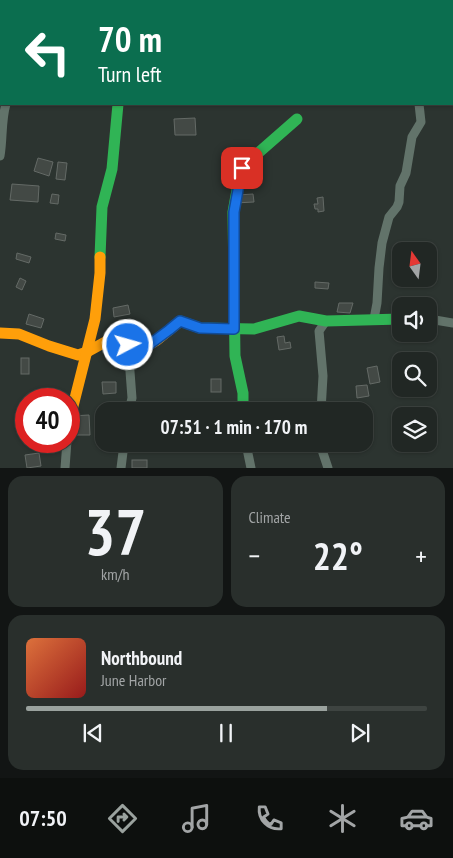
<!DOCTYPE html>
<html lang="en">
<head>
<meta charset="utf-8">
<style>
	:root { --surface:#212724; --page:#292f2c; --text:#f1f3f6; --muted:#a2a5a6; --line:#3e4441; --accent:#9aa29e }
	body { margin:0; font-family:"PT Sans Narrow",sans-serif; background:var(--page); color:var(--text); height:100vh; display:flex; flex-direction:column; font-size:19px; white-space:nowrap }
	* { box-sizing:border-box; margin:0 }
	p { font-size:16px; color:var(--muted) }
	.icon { flex:none; width:28px; height:28px; fill:none; stroke:currentColor; stroke-width:2; stroke-linecap:round; stroke-linejoin:round }
	.map { position:relative; height:468px; overflow:hidden }
	.side { display:flex; flex-direction:column; gap:8px; padding:8px; background:#121514; flex:1 }
	.side>* { flex:none }
	.hud { position:absolute; left:0px; top:0px; width:454px; height:105px; box-shadow:0 1px 4px #0004,0 0 0 1px var(--line); background:#0b6e4f; color:#fff; overflow:hidden }
	.needle { width:32px; rotate:346deg }
	.controls { position:absolute; left:392px; top:242px; display:grid; gap:10px }
	.controls a { display:grid; place-items:center; width:45px; height:45px; border-radius:10px; background:var(--surface); box-shadow:0 1px 4px #0004,0 0 0 1px var(--line); font-size:25px }
	.speed { position:absolute; left:15px; top:388px; display:flex; gap:10px; font-size:25px; font-weight:700; text-align:center }
	.speed>* { display:grid; place-content:center; width:65px; height:65px; border-radius:50%; background:var(--surface); box-shadow:0 1px 4px #0004,0 0 0 1px var(--line); line-height:1 }
	.speed .limit { border:8px solid #d22; background:#fff; color:#111 }
	.pin { position:absolute; display:grid; place-items:center; width:42px; height:42px; color:#fff; margin:-21px; border-radius:10px; box-shadow:0 2px 8px #0006 }
	.me { position:absolute; width:55px; margin:-28px; rotate:84deg; stroke-linejoin:round; filter:drop-shadow(0 0 4px #0008) }
	.turn { display:flex; align-items:center; gap:18px; height:105px; padding:0 15px; font-size:22px }
	.turn .icon { width:65px; height:65px; stroke-width:2.5 }
	.turn b { display:block; font-size:35px; line-height:42px }
	.big { font-size:38px; font-weight:700; line-height:1.1 }
	.side .widget { flex:1; display:flex; flex-direction:column; justify-content:center; gap:8px; min-width:0; padding:0 18px; border-radius:15px; background:var(--page) }
	.side .dial { align-items:center; gap:0 }
	.dial b { font-size:65px; line-height:1 }
	.song { display:flex; align-items:center; gap:15px }
	.cover { width:60px; height:60px; border-radius:8px; background:linear-gradient(135deg,hsl(20 70% 55%),hsl(0 70% 35%)) }
	.played { height:5px; border-radius:2px; background:linear-gradient(90deg,var(--accent) 75%,var(--line) 75%) }
	.keys { display:flex; justify-content:space-around; direction:ltr }
	.heat { display:flex; justify-content:space-between; align-items:center; font-size:28px; direction:ltr }
	.side .tiles { flex:1; display:grid; gap:8px; grid-template-columns:1fr 1fr }
	.widget:last-child { grid-column:span 2 }
	.trip { position:absolute; left:95px; top:402px; width:278px; height:50px; border-radius:15px; background:var(--surface); box-shadow:0 1px 4px #0004,0 0 0 1px var(--line); font-weight:700; line-height:50px; text-align:center }
	.tabs { display:flex; height:80px; justify-content:space-around; align-items:center; background:#0d100e; color:var(--muted) }
	.tabs .icon { width:35px; height:35px }
	.tabs .on { color:var(--accent) }
	.tabs b { font-size:22px; color:var(--text) }
	.map>svg:first-child { display:block }
</style>
</head>
<body>
<div class="map">
<svg width="453" height="468" viewBox="0 0 453 468">
	<rect width="100%" height="100%" fill="#2c3430"/>
	<g fill="#434945" stroke="#646a66">
		<path d="M195,118L196,135H175L174,119Z"/>
		<path d="M38,158L53,162L49,176L34,171Z"/>
		<path d="M58,162L67,163L65,180L56,179Z"/>
		<path d="M12,184L39,186L38,202L10,200Z"/>
		<path d="M52,194L59,195L58,204L50,203Z"/>
		<path d="M253,194L254,202L235,203L238,195Z"/>
		<path d="M323,197L324,211L318,212V209H315L314,204H318L317,198Z"/>
		<path d="M56,233L66,235L65,241L55,239Z"/>
		<path d="M17,253L31,257L29,263L16,259Z"/>
		<path d="M20,278L26,281L22,290L16,287Z"/>
		<path d="M315,282L329,283L328,289L315,288Z"/>
		<path d="M339,303H353L350,313L337,312Z"/>
		<path d="M128,305L130,314L114,317L113,308Z"/>
		<path d="M29,314L44,319L41,328L26,324Z"/>
		<path d="M284,336L285,343L290,342L291,348L279,350L277,337Z"/>
		<rect x="21" y="358" width="8" height="16"/>
		<path d="M377,366L380,382L370,384L367,368Z"/>
		<rect x="211" y="379" width="10" height="13"/>
		<path d="M102,382H116V393L103,394Z"/>
		<path d="M367,385L369,396L357,398L356,386Z"/>
		<path d="M223,404L224,408L231,407L232,411H212V405Z"/>
		<path d="M89,415L90,435H71V416Z"/>
		<path d="M24,421L26,432L20,433L17,422Z"/>
		<path d="M39,453L41,466L27,468L25,455Z"/>
		<rect x="132" y="460" width="15" height="8"/>
	</g>
	<g fill="none" stroke-linecap="round" stroke-linejoin="round">
		<g stroke="#62736a" stroke-width="9">
			<path d="M16,0V1"/>
			<path d="M433,0L434,1"/>
			<path d="M123,1L124,0"/>
			<path d="M0,156C3,139 1,121 6,104"/>
			<path d="M374,319L377,303L379,268L382,243L389,217L397,207L399,202L400,186L406,173L412,137L421,122L419,104"/>
			<path d="M429,319L453,323"/>
			<path d="M128,345L132,398L129,411"/>
			<path d="M321,411L323,376L319,331L326,321"/>
			<path d="M246,444L251,468"/>
			<path d="M320,444L328,468"/>
			<path d="M65,468L67,441"/>
			<path d="M121,468L124,444"/>
		</g>
		<g stroke="#30b455" stroke-width="11">
			<path d="M100,257L102,207L112,169L118,104"/>
			<path d="M178,323L180,321L200,328L254,329L299,316L326,321L401,319"/>
			<path d="M243,411V393L235,356L233,212L241,168L297,119"/>
		</g>
		<g stroke="#ff9f0a" stroke-width="11">
			<path d="M0,333L19,334L49,346L78,355L87,352L107,341L134,346L143,347L147,346L157,340L178,323"/>
			<path d="M69,422L95,319L100,273V257"/>
		</g>
	</g>
	<g fill="none" stroke-linecap="round" stroke-linejoin="round">
		<defs>
			<path id="route" d="M128,345L146,347L169,330L180,321L200,328L234,329V212L242,168"/>
		</defs>
		<use href="#route" stroke="#114b97" stroke-width="12"/>
		<use href="#route" stroke="#1a73e8" stroke-width="9"/>
	</g>
</svg>
<div class="controls">
<a><svg class="needle" viewBox="-14 -14 28 28"><path d="M0-13l5 13h-10z" fill="#e53935"/><path d="M0 13l5-13h-10z" fill="#a2a5a6"/></svg></a>
<a><svg class="icon" aria-label="sound" viewBox="0 0 24 24"><path d="M4 9h4l5-4v14l-5-4H4zM17 9q2 3 0 6"/></svg></a>
<a><svg class="icon" aria-label="search" viewBox="0 0 24 24"><circle cx="10" cy="10" r="6"/><path d="M15 15l6 6"/></svg></a>
<a><svg class="icon" aria-label="layers" viewBox="0 0 24 24"><path d="M12 4l9 5-9 5-9-5zM3 14l9 5 9-5"/></svg></a>
</div>
<div class="speed"><div class="limit">40</div></div>
<div class="pin" style="left:242px;top:168px;background:#d93025"><svg class="icon" aria-label="arrive" viewBox="0 0 24 24"><path d="M6 21V4h12l-3 4 3 4H6"/></svg></div>
<svg class="me" style="left:128px;top:345px" viewBox="-20 -20 40 40"><circle r="17" fill="#1a73e8" stroke="#fff" stroke-width="3"/><path d="M0-11L8 9 0 5-8 9z" fill="#fff"/></svg>
<div class="trip">07:51 · 1 min · 170 m</div>
<div class="hud">
<div class="turn"><svg class="icon" aria-label="left" viewBox="0 0 24 24"><path d="M17 20v-9H6M10 6l-5 5 5 5"/></svg><div><b>70 m</b>Turn left</div></div>
</div>
</div>
<section class="side">
<div class="tiles">
<div class="widget dial"><b>37</b><p>km/h</p></div>
<div class="widget"><p>Climate</p>
<div class="heat"><a>−</a><b class="big">22°</b><a>+</a></div>
</div>
<div class="widget">
<div class="song"><i class="cover"></i><div><b>Northbound</b><p>June Harbor</p></div></div>
<div class="played"></div>
<div class="keys"><svg class="icon" aria-label="previous" viewBox="0 0 24 24"><path d="M18 5L8 12l10 7zM5 5v14"/></svg><svg class="icon" aria-label="pause" viewBox="0 0 24 24"><path d="M8 5v14M16 5v14"/></svg><svg class="icon" aria-label="next" viewBox="0 0 24 24"><path d="M6 5l10 7-10 7zM19 5v14"/></svg></div>
</div>
</div>
</section>
<nav class="tabs">
<b>07:50</b>
<svg class="icon on" aria-label="directions" viewBox="0 0 24 24"><path d="M12 3l9 9-9 9-9-9zM9 14v-3h6M13 9l2 2-2 2"/></svg>
<svg class="icon" aria-label="music" viewBox="0 0 24 24"><path d="M9 18V5l10-2v13"/><circle cx="6" cy="18" r="3"/><circle cx="16" cy="16" r="3"/></svg>
<svg class="icon" aria-label="phone" viewBox="0 0 24 24"><path d="M5 4h4l2 5-3 2q2 4 5 5l2-3 5 2v4C11 20 4 13 5 4z"/></svg>
<svg class="icon" aria-label="climate" viewBox="0 0 24 24"><path d="M12 3v18M4 7l16 10M4 17L20 7"/></svg>
<svg class="icon" aria-label="car" viewBox="0 0 24 24"><path d="M5 17H2v-5l4-1 3-4h7l3 4 3 1v5h-3M9 17h6M6 11h13"/><circle cx="7" cy="17" r="2"/><circle cx="17" cy="17" r="2"/></svg>
</nav>
</body>
</html>
